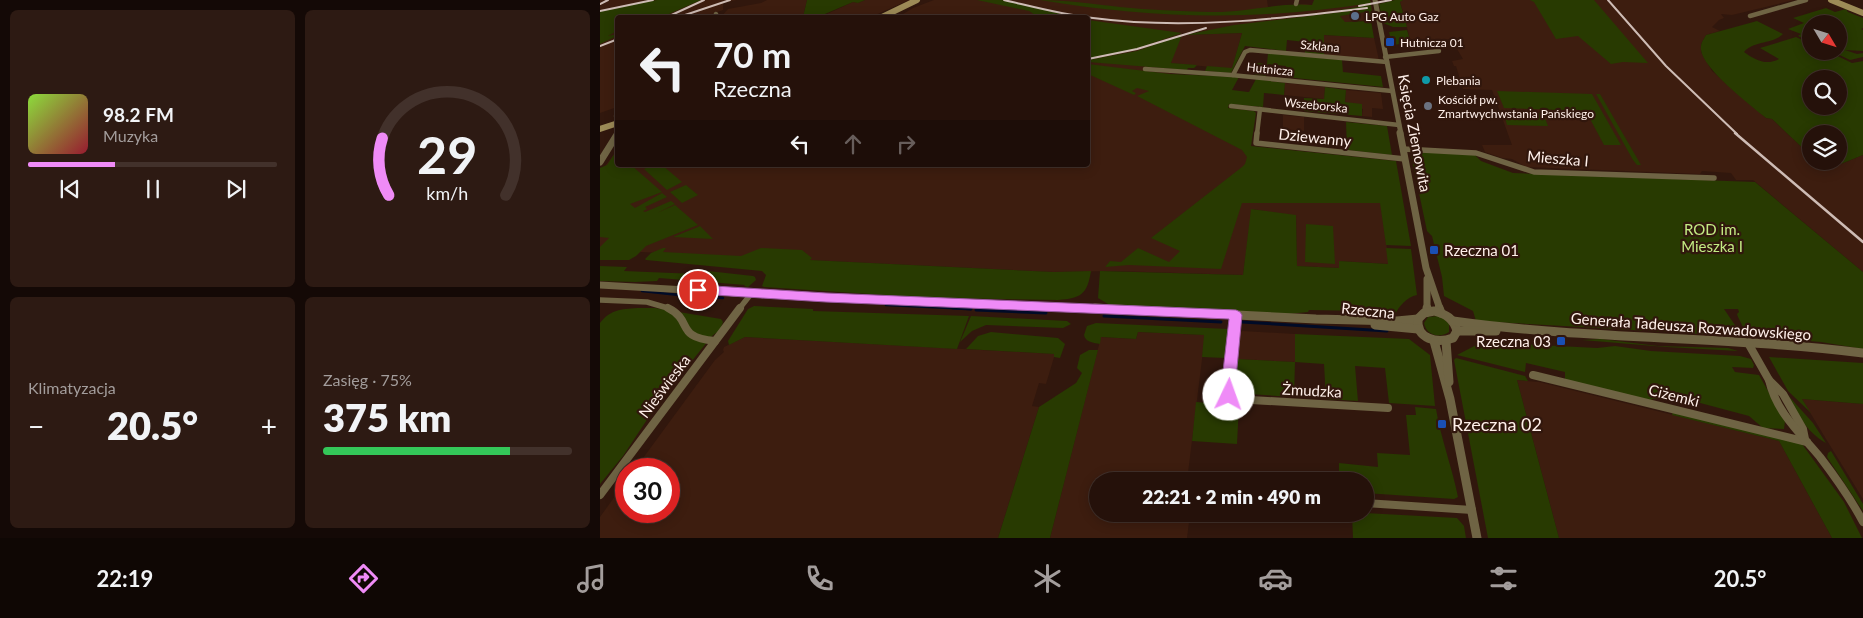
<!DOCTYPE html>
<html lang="pl">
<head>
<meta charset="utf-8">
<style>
	:root { --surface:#25110a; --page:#2d1a13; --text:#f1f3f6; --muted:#a39d9c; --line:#42312b; --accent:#ef8bf7 }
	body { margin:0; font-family:Lato,sans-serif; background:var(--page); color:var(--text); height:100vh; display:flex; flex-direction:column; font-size:19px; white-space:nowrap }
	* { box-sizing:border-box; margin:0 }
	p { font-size:16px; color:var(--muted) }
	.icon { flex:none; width:28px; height:28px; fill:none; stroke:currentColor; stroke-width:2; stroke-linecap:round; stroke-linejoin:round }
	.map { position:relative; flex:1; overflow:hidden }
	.panel { display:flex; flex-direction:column; gap:10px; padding:10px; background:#140906; width:600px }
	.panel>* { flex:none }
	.banner { position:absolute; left:15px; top:15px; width:475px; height:152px; border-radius:5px; box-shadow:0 2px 12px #0003,0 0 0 1px var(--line); background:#25110a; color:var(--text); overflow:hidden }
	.needle { width:32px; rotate:128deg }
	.controls { position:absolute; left:1202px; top:15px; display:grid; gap:10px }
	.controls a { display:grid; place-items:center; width:45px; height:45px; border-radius:50%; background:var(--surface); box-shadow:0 2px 12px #0003,0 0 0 1px var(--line); font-size:25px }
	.speed { position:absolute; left:15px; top:458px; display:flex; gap:10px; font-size:25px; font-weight:700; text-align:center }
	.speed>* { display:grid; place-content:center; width:65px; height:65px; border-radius:50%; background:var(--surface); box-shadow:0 2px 12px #0003,0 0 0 1px var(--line); line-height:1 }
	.speed .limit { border:8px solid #d22; background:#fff; color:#111 }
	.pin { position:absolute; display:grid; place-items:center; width:42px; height:42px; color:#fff; margin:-21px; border:2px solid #fff; border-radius:50%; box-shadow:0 1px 5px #0007 }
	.me { position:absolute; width:55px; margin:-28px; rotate:3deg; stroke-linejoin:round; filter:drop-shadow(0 0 4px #0008) }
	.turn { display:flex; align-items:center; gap:18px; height:105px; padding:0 15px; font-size:22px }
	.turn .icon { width:65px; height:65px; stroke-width:2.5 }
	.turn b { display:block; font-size:35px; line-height:42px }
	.lanes { display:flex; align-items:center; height:48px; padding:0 15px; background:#0003; justify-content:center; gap:25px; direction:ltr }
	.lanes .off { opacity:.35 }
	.big { font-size:38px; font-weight:800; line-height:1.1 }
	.panel .widget { flex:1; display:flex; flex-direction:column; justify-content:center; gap:8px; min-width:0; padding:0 18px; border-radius:8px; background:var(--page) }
	.panel .dial { align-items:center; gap:0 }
	.dial svg { height:130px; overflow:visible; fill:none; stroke:var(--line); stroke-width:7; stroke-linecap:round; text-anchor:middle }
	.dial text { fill:var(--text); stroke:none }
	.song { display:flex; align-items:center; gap:15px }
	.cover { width:60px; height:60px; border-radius:8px; background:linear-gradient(135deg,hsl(90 70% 55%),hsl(350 70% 35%)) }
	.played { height:5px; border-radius:2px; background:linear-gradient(90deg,var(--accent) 35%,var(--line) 35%) }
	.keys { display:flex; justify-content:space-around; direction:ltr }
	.heat { display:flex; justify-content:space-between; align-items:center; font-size:28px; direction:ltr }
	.charge { height:8px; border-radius:4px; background:linear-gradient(90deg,#34c759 75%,var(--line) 0) }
	.panel .tiles { flex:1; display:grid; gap:10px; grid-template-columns:repeat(2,1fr) }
	.trip { position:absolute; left:489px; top:472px; width:285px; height:50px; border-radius:25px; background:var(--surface); box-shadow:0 2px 12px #0003,0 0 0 1px var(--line); font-weight:800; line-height:50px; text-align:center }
	.menu { display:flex; height:80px; justify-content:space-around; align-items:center; background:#0f0704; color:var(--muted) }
	.menu .icon { width:35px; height:35px }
	.menu .selected { color:var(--accent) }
	.menu b { font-size:22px; color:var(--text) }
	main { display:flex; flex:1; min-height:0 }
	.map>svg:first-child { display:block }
</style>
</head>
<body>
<main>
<section class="panel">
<div class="tiles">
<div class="widget">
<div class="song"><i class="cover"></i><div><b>98.2 FM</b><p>Muzyka</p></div></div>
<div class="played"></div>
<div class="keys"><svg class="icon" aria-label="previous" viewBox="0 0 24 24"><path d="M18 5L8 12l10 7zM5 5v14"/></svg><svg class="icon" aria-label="pause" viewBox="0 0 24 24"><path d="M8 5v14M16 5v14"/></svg><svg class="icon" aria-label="next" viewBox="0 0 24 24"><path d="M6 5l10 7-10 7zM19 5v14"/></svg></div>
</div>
<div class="widget dial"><svg viewBox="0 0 100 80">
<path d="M14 69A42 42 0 1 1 86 69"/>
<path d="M14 69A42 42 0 0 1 10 34" stroke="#ef8bf7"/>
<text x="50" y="56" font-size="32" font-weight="700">29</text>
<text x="50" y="72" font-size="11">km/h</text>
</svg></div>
<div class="widget"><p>Klimatyzacja</p>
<div class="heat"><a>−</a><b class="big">20.5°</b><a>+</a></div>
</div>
<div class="widget"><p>Zasięg · 75%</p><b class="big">375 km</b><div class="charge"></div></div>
</div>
</section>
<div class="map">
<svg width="1263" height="538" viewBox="0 0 1263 538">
	<rect width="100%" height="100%" fill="#31170d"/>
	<g fill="#3d1d0f">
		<path d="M0,0H137L123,3V10L104,17L18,18L17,107L0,113Z"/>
		<path d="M167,0H207L203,17L120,18L128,9L161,3Z"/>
		<path d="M265,0H309L271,17L218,18L253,2L258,3Z"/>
		<path d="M334,0H667L668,7L705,4L712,5L714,1L724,0H770L773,12L772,20L668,29L582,33V35L642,33L632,69L571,63L572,56L545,71L570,73L620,107L642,109L651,147L775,160L789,264L739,261V268L697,266L696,216L652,209L643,275L514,271L454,272L0,250V173L17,150L18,165H488V18L298,17L313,8Z"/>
		<path d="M803,0H1194L1132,15L1121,14L1124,18L1119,20L1112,27L1120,31L1106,35L1101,44V52L1112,71L1166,118L1172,119L1211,156V161H1217L1226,170L1263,155V272L1153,180H1136L1131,173L1102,171L1100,174L926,167L912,159L902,158L885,152L882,145H912L892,90L863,89L856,66H854L852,61L863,59L851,39L811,43L800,1Z"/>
		<path d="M723,35L774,38L779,60L724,55Z"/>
		<path d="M685,83L725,87L724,99L684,95Z"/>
		<path d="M746,90L781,93L783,109L772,108V117L762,116L763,109L745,102Z"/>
		<path d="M683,115L704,117V131L683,129Z"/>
		<path d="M642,331L695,334V362L637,359L639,334Z"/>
		<path d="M538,332L605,335L587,481H498V514H590L587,538H450L501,337L536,339Z"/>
		<path d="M145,337L455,354L446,384L439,383L432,406L439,407L398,538H0V517L26,481V511H69V469H35L115,360L124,352L123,350L124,347Z"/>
		<path d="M917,380L939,382L1179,441L1232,538H959Z"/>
		<path d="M1202,399L1263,404V499L1223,434Z"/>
	</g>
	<g fill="#283a01" fill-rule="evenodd">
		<path d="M57,0H101L62,17L18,18L17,31L8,36L17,34V36L0,44V11Z"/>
		<path d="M207,0H265L258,3L253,2L218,17H203Z"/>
		<path d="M377,0H402L475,17H435V15L429,11Z"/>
		<path d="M440,0C468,0 493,4 520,7C550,10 579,11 609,12C645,13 678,2 712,5L714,0H770L771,3C659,21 552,19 440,0Z"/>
		<path d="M795,0H803L800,2L807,27H793L783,23L779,4Z"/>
		<path d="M930,0H994L1048,63L1023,62L1011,64L978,36L956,39L934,2Z"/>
		<path d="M771,5L773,18L765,12L740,16L745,22L771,21L774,38L724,35V55L705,53V42L687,40L686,51L645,46L631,73L605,71L607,66L632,68L642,33L585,35L634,25L767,9L739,10Z"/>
		<path d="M1226,8L1235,12L1246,9L1248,12L1263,18V28L1261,29L1263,30V51L1245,50L1257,54L1263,53V57L1250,60L1231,51H1239V24H1211V42L1198,36L1201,34L1188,29L1204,23L1193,18Z"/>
		<path d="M488,20L582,33L535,49L488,58Z"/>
		<path d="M1157,21L1183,34C1174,44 1153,41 1144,52C1155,60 1166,66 1179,59L1160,48L1196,37L1211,44V51H1227L1252,63L1263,61V155L1226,170L1217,161H1239V134H1211V156L1172,119L1166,118C1150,105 1103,69 1101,50C1100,44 1103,40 1106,35ZM1211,79H1239V106H1211Z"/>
		<path d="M807,30L811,43L792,45L789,32Z"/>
		<path d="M582,35L571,63L597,65L594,68H588L587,70L488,62V60L537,51Z"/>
		<path d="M668,53L742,60L743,72L781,76L783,87L685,77L686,66L668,64L666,76L653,74L657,63L667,64Z"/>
		<path d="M488,64L570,74L639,77L632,90L648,92H649L656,79L685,83L684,95L664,93L663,107L629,104L628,108L654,111L656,113L651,146L796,161L811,246L786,245L780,203H642L621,269L529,265L505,267L510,261L521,262L538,248L569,262L580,251L551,238L642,167L645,164L647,157L642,150L537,96L549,91L537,88L532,91L536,93L534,95L488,74Z"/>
		<path d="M725,87L746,90L745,102L762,104V116L704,111V98L724,99Z"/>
		<path d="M897,91L992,94L1021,145H1004L989,117H985L982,111L904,108Z"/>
		<path d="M996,94H1000L1041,165H1037L1033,160Z"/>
		<path d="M903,111L943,113L948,126L907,125Z"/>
		<path d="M746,122L787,126L792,155L747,150Z"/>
		<path d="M17,150L18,165H31L62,192L30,204L35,208L62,193L67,197L45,207L47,209L43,211L45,212L71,201L75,204L57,213L75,205L98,225L46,246L36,256L29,260H0V247L9,238L0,237V168L7,165Z"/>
		<path d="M816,152L875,155L881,161L913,173L1155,182L1263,272V349L1221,342L1151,336L1146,333L1138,317L1137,314L1139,312L1138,309H1124L1141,334L1138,336L876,321L873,311L844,296L842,277L832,236L827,231L811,155Z"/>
		<path d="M54,165H62L82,182L67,190L44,169Z"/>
		<path d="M86,185L98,195L82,203L70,192Z"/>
		<path d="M651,209L696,215L697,266L739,268V261L788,264L786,248L811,249L817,295C807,297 798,307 795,315L763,311L709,310L708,312L688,314L508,304L498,298L500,271L643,275Z"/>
		<path d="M706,224L733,226L735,264L705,262Z"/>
		<path d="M100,226L113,239L73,237L98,227Z"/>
		<path d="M63,248H66L63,252L141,256L161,248L202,250L212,258L210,260L454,272L491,271C487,295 481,298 458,300L331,298L164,287L162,286L166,275L162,271L46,260L45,259L51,253Z"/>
		<path d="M0,266L27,267L24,271L96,274L99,270L153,276L155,277L156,280L148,287L144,286L145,285L59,278L57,281L35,282L0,281Z"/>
		<path d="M154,306L213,309V311L369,316L357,349L145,337L129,345L128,341L148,309Z"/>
		<path d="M37,308H55L121,319L123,322L120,330L112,336L58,403L23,456L0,484V323C10,310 21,309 37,308Z"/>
		<path d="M371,316L467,321L471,324L463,328L386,325L372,331L360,342Z"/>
		<path d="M838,316L843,318L849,324V332C839,339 826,335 824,323L828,317Z"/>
		<path d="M496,323L628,329L625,358L602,357L604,335L538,332L536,339L501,337L500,344C494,343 485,342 484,335L487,326Z"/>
		<path d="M391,332L458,338L465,344L460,358L454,357V354L366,349L378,336Z"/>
		<path d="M695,334L809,339L830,355L835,406L789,403L785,368L755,366L758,401L726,399L724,364L695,362L694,397L634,393L637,359L695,362Z"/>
		<path d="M1001,339L1058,346L1128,348L1138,351L1066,347L982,340Z"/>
		<path d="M882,342L997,348L1015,346L1051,351L1140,356L1151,359L1154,365L1153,368L1132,367L1135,372L1159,375L1185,421L1184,429L1163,428L1149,416L1074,396L1047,400L965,380V372L926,363L925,372L857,355Z"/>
		<path d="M489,350H498L450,538H398L439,407L476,383L482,373L477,368L480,355Z"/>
		<path d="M1169,357L1263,363V404L1202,399L1211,413L1188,391Z"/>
		<path d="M856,358L925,376L928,381L917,380L959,538H888L854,360Z"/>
		<path d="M1185,392L1213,423L1226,443C1205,431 1197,412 1185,392Z"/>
		<path d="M596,402L639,405L637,444L592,441Z"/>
		<path d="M815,407L836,409C841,439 852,467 858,497L854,499L765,493V481H739V463L778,467L777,453L810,455L806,415H816Z"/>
		<path d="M1073,411L1202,444L1244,502L1262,538H1232L1179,441L1072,415Z"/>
		<path d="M1231,451L1263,504V511L1227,457L1228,453Z"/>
		<path d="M765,513L857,518L864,526L866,538H753L752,514Z"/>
	</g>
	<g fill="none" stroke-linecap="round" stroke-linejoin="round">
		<g stroke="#000b27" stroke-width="2.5">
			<path d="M42,291L79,295"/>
			<path d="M84,295L123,298"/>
			<path d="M286,305L371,309"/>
		</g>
		<g stroke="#000b27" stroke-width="3">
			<path d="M353,308L371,309"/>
			<path d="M376,310L446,313"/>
			<path d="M504,316L621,322"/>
			<path d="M642,322L787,331"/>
		</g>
		<g stroke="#6f6444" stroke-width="4.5">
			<path d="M696,4L697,0"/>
			<path d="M1150,16L1206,0"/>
			<path d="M114,18L116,14"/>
			<path d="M785,57L839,51"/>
			<path d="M545,69L631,75L792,91"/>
			<path d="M633,75L645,52L650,50L787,62"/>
			<path d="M631,106L799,125"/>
			<path d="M18,113L16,116L18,119"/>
			<path d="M657,134L660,109"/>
		</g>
		<g stroke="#6f6444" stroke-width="5.5">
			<path d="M657,133L656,143L805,159"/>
			<path d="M803,149L876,153L934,172L1114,178"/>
			<path d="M0,300L47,302L71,309"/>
			<path d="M139,309L151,294"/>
		</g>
		<g stroke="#6f6444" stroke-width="8">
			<path d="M68,308C94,321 74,337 115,341"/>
			<path d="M636,315L628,389L629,395L634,399L788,408"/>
			<path d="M1148,343L1169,380L1183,394L1203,429L1205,439"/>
			<path d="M933,375L1207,442"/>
			<path d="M1169,380C1176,412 1200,433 1220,457C1236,478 1251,499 1263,522"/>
			<path d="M0,495L140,308"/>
			<path d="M765,503L872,510"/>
		</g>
		<path stroke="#6f6444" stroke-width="5" d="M775,0L801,134"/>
		<g stroke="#6f6444" stroke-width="7">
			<path d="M800,133L826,268L840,309"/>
			<path d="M0,162L18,133"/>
			<path d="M827,279V309"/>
			<path d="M0,285L226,298L520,309"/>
		</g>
		<g stroke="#6f6444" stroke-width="9">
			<path d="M495,308L716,319L797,321L818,319"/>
			<path d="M827,308V312"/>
			<path d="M839,308L841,313"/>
			<path d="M834,311C846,314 854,319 857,331L853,338C837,344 816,339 818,319L824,313Z"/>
			<path d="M853,321C989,340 1127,336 1263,353"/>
			<path d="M775,325L818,329"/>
			<path d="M857,331H896"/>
			<path d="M834,341L850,399L877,538"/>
			<path d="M846,341L849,382"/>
		</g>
		<g stroke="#9d8b57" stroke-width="6">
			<path d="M1231,0L1263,13"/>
			<path d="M280,18L317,0"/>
			<path d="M0,129L18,123"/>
		</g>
		<g stroke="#cebcb5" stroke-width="2">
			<path d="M404,0C434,7 463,15 493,18C584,30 677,19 767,8"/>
			<path d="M1008,0L1066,66L1137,134"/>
			<path d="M0,4L8,0"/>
			<path d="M759,6L791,0"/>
			<path d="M0,11L53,0"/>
			<path d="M65,18L104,0"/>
			<path d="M76,18L130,0"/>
			<path d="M0,46L18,39"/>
			<path d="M488,59L537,49L606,28"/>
		</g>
		<path stroke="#cebcb5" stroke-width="2.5" d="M1135,133L1263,242"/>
	</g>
	<path fill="#ef8bf7" stroke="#9b5aa1" d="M98,285L226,293L636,310L640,312L642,315L635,389L636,395L634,399L629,401L624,399L621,389L629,319L226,302L98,294L92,290Z"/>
	<circle fill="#5c6f8a" stroke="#31170d" stroke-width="2" cx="755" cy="16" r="5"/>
	<g fill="#1a4fb4" stroke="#31170d" stroke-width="2">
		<rect x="785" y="37" width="10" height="10" rx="2.5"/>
		<rect x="829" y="245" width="10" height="10" rx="2.5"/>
		<rect x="956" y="336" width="10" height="10" rx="2.5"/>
		<rect x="837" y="419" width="10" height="10" rx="2.5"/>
	</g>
	<circle fill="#0f9aa8" stroke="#31170d" stroke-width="2" cx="826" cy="80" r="5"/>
	<circle fill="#6b7280" stroke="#31170d" stroke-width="2" cx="828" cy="106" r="5"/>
	<g text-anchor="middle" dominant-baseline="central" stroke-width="4.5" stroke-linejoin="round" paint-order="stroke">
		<g font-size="12" fill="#fff0ea" stroke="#31170d" text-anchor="start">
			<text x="765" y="16">LPG Auto Gaz</text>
			<text x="800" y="42">Hutnicza 01</text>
			<text x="836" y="80">Plebania</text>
			<text x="838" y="99">Kościół pw.<tspan x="838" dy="14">Zmartwychwstania Pańskiego</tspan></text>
		</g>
		<g font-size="12" fill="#fff0ea" stroke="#31170d">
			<text transform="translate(720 46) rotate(5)">Szklana</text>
			<text transform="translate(670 69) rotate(6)">Hutnicza</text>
			<text transform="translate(716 105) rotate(6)">Wszeborska</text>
		</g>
		<g font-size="15" fill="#fff0ea" stroke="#31170d">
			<text transform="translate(815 133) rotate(79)">Księcia Ziemowita</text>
			<text transform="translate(715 137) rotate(6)">Dziewanny</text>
			<text transform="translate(958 158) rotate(5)">Mieszka I</text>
			<text transform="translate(768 310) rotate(6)">Rzeczna</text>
			<text transform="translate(1091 326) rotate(4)">Generała Tadeusza Rozwadowskiego</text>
			<text transform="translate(64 386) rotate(-53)">Nieświeska</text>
			<text transform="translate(712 390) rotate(3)">Żmudzka</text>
			<text transform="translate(1074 395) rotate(14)">Ciżemki</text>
		</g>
		<g font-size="15" fill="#c3eb83" stroke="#31170d">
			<text x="1112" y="229">ROD im.<tspan x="1112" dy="17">Mieszka I</tspan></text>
		</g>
		<g font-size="15" fill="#fff0ea" stroke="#31170d" text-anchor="start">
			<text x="844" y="250">Rzeczna 01</text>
			<text x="951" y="341" text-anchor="end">Rzeczna 03</text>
		</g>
		<g font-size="18" fill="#fff0ea" stroke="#31170d" text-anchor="start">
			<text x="852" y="424">Rzeczna 02</text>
		</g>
	</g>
</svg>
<div class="controls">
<a><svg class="needle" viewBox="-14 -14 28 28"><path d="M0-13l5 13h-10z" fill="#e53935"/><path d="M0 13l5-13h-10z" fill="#a39d9c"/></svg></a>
<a><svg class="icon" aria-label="search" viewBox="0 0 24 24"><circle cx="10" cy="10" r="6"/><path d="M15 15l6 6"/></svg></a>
<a><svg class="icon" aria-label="layers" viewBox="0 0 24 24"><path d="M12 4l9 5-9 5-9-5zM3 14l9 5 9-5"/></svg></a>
</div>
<div class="speed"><div class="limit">30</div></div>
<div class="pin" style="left:98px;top:290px;background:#d93025"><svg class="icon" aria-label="arrive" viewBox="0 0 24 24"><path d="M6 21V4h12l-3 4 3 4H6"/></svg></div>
<svg class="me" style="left:629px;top:395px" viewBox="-20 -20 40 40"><circle r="19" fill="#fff"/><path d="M0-13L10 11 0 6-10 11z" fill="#ef8bf7"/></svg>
<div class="trip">22:21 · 2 min · 490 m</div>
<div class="banner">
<div class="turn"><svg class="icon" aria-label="left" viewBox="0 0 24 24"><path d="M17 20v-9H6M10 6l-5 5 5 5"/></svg><div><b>70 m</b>Rzeczna</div></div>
<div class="lanes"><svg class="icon" aria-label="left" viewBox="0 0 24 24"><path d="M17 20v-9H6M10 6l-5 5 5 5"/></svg><svg class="icon off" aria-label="ahead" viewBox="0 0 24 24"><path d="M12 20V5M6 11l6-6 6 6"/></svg><svg class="icon off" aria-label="right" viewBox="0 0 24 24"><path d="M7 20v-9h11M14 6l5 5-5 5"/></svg></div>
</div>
</div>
</main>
<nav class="menu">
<b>22:19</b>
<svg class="icon selected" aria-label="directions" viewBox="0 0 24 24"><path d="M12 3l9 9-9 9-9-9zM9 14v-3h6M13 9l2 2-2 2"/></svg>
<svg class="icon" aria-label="music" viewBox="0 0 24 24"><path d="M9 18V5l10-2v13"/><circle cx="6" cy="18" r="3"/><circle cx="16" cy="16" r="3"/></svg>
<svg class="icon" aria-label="phone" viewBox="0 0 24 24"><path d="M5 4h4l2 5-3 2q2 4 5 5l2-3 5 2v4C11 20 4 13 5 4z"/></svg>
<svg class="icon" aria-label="climate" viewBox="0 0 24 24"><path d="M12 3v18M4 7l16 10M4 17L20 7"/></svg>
<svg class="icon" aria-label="car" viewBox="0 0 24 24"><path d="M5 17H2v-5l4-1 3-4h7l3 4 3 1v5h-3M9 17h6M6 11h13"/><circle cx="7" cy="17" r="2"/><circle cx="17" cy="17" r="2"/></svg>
<svg class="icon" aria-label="filters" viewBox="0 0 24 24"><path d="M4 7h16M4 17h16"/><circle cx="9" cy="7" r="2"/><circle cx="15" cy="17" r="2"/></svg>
<b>20.5°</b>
</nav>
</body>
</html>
